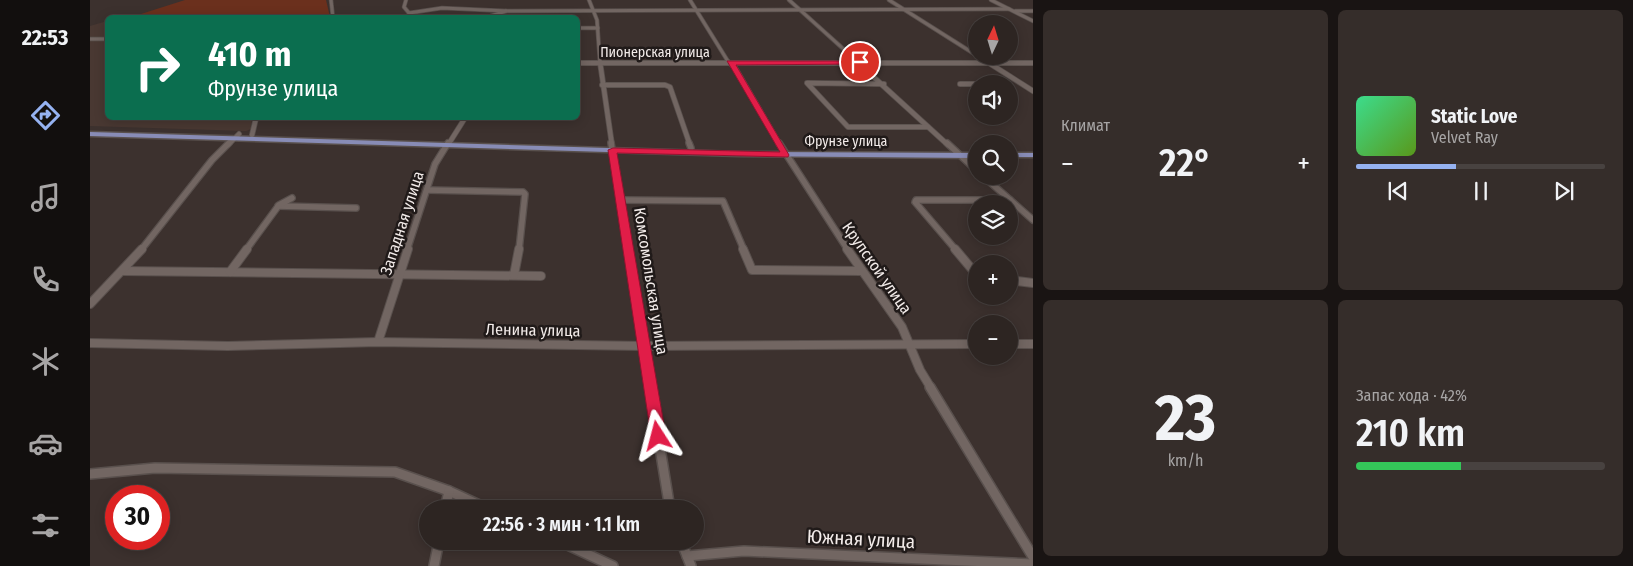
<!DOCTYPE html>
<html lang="ru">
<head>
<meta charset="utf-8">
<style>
	:root { --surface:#2d2522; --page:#352d2a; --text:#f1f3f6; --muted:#a7a5a5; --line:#484240; --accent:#95b2f1 }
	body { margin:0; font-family:"Fira Sans Condensed",sans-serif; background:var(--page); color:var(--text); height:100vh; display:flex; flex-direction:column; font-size:19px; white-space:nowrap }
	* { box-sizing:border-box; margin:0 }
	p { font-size:16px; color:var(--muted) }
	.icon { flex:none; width:28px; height:28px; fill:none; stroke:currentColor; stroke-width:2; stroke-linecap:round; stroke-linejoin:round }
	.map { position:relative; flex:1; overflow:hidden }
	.sheet { display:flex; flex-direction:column; gap:10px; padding:10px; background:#191413; width:600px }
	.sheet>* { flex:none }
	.top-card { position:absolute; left:15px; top:15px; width:475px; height:105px; border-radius:8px; box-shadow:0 2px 12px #0003,0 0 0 1px var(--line); background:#0b6e4f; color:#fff; overflow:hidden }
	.needle { width:32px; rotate:4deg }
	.tools { position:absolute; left:878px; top:15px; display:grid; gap:10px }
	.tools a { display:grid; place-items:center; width:50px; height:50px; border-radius:50%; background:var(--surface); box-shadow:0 2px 12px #0003,0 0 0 1px var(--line); font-size:25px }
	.speed { position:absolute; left:15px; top:485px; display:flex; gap:10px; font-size:25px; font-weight:700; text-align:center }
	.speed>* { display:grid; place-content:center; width:65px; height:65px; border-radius:50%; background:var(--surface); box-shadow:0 2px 12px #0003,0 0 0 1px var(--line); line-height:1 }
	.speed .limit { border:8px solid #d22; background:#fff; color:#111 }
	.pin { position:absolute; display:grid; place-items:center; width:42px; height:42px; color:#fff; margin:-21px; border:2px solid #fff; border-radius:50%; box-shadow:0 1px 5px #0007 }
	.me { position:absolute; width:55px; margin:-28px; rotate:351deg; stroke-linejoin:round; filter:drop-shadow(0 0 4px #0008) }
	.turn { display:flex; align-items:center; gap:18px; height:105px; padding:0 20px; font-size:22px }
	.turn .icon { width:65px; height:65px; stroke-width:2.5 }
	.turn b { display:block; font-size:35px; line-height:42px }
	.big { font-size:38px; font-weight:600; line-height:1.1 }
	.sheet .widget { flex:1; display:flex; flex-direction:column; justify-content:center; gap:8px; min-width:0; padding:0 18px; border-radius:8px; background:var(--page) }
	.sheet .dial { align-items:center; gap:0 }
	.dial b { font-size:65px; line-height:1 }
	.song { display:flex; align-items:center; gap:15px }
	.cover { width:60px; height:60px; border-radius:8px; background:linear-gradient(135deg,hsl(150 70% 55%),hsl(90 70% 35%)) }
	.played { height:5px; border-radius:2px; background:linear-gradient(90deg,var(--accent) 40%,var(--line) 40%) }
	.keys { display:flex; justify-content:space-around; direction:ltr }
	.heat { display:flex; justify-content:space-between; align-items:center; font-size:28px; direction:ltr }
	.charge { height:8px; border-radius:4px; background:linear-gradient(90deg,#34c759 42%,var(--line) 0) }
	.sheet .tiles { flex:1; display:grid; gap:10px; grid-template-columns:repeat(2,1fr) }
	.trip { position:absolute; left:329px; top:500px; width:285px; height:50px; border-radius:25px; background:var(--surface); box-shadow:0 2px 12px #0003,0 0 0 1px var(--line); font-weight:600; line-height:50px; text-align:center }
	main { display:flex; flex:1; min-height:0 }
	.tab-bar { display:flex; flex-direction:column; width:90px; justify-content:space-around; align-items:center; background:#120f0e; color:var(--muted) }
	.tab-bar .icon { width:35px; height:35px }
	.tab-bar .selected { color:var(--accent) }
	.tab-bar b { font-size:22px; color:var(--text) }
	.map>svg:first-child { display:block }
</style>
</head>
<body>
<main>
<nav class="tab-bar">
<b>22:53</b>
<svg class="icon selected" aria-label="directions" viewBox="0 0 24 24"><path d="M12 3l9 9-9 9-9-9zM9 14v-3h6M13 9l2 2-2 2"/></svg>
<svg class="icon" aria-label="music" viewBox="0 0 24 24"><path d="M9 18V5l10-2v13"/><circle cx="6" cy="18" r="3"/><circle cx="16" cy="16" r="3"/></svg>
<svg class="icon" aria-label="phone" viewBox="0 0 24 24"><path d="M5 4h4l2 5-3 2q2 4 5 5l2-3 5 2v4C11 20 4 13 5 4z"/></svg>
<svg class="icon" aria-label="climate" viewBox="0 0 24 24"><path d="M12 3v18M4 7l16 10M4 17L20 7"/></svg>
<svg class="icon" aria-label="car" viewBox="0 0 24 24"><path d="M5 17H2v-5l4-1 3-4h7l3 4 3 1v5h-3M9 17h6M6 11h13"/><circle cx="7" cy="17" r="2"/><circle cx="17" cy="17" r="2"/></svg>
<svg class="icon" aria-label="filters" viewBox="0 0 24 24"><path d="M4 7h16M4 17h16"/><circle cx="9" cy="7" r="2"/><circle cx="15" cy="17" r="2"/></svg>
</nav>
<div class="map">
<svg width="943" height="566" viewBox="0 0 943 566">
	<rect width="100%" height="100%" fill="#3c312e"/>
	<path fill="#493832" d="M17,21L18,118H162L161,129L156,131L0,126V26Z"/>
	<path fill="#6b301d" d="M95,0H236L240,17L51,14Z"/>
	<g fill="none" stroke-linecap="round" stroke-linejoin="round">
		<defs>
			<g id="minor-far4">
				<path d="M241,0L243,18"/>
				<path d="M316,0L314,7L319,13"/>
				<path d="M499,0L507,20L510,63"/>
				<path d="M600,0L639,63"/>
				<path d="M699,0L769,63"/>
				<path d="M799,0L886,55"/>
				<path d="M901,0L943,21"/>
				<path d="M925,11H943"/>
				<path d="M319,13L352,8L417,11L919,9"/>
				<path d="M395,18L416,11"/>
				<path d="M488,28H508"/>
				<path d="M0,39H18"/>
				<path d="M488,63H943"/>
			</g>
			<g id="minor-far3">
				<path d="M510,62L522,145"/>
				<path d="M638,62L644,66L690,145"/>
				<path d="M767,62L858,145"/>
				<path d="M488,63H943"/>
				<path d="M899,63L943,91"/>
				<path d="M794,84L717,83L758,127H838"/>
				<path d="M870,84H886"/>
				<path d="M512,85H575L580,87L600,145"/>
				<path d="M162,135L166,118"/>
				<path d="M138,145L149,134"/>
				<path d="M358,145L375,118"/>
			</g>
			<g id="minor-far2">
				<path d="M521,143L539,250"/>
				<path d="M599,143L601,148"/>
				<path d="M689,143L758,250"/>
				<path d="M857,143L886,170"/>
				<path d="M893,176L943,220"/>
				<path d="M337,190L433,192L435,194L429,250"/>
				<path d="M532,200L633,201L654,250"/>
				<path d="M188,206L266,208"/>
				<path d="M51,250L122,160L139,143"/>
				<path d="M156,250L189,205L202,198"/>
				<path d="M317,250L345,164L358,143"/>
				<path d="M866,250L825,202L826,200H920"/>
			</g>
			<g id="minor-far1">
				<path d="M538,249L561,388"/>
				<path d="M653,249L662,270L771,271"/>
				<path d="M757,249L812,327L830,370L841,388"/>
				<path d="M865,249L886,274"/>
				<path d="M32,271L451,276"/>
				<path d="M140,272L157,249"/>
				<path d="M424,275L429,249"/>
				<path d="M919,280L943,283"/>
				<path d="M0,304L52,249"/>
				<path d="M288,342L318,249"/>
				<path d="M0,343L138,346L288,342L555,346L886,344"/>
				<path d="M919,344H943"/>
			</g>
			<g id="minor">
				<path d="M560,387L580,509"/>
				<path d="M840,387L943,557"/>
				<path d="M0,474L65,468L305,472L359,491L398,509"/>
				<path d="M355,509L359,491"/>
				<path d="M469,541L523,566"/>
				<path d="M591,541L601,566"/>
				<path d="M597,556L654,551L943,564"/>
				<path d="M344,566L349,541"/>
			</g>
			<g id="primary">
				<path d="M0,132L649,152L886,153V158L649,156L0,136Z"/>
				<rect x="919" y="153" width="24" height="4"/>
			</g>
		</defs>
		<use href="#minor-far4" stroke="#59504d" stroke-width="4.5"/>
		<use href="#minor-far3" stroke="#59504d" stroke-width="6"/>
		<use href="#minor-far2" stroke="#59504d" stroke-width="8"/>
		<use href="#minor-far1" stroke="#59504d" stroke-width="10"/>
		<use href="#minor" stroke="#59504d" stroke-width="12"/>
		<use href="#primary" stroke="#59504d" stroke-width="3"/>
		<use href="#minor-far4" stroke="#726662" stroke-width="3"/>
		<use href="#minor-far3" stroke="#726662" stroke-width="4.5"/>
		<use href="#minor-far2" stroke="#726662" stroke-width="5.5"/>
		<use href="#minor-far1" stroke="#726662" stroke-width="8"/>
		<use href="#minor" stroke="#726662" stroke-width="9"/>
		<use href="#primary" fill="#888cb6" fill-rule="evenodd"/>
	</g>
	<path fill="#e11d48" stroke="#92132f" d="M637,61H770L773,62L770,64L646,65L699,155L698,157L527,153L576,436L574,441H563L561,436L518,150L523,148L690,152Z"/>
	<g text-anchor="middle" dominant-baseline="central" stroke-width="5" stroke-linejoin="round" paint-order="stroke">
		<g font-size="14" fill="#f2ebe9" stroke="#201a19">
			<text x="565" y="52">Пионерская улица</text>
			<text x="756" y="141">Фрунзе улица</text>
		</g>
		<g font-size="16" fill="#f2ebe9" stroke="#201a19">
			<text transform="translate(312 223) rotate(-72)">Западная улица</text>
			<text transform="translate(787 268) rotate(55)">Крупской улица</text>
			<text transform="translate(561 281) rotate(81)">Комсомольская улица</text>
			<text transform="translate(443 330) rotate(1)">Ленина улица</text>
		</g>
		<g font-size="19" fill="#f2ebe9" stroke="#201a19">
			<text transform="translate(771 539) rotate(3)">Южная улица</text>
		</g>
	</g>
</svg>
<div class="tools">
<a><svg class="needle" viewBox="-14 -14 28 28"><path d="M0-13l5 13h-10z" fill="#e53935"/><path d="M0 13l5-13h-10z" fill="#a7a5a5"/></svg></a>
<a><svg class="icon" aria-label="sound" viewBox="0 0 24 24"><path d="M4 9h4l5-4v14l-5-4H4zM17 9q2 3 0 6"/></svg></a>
<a><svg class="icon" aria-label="search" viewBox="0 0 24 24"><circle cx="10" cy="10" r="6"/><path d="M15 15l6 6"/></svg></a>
<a><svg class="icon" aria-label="layers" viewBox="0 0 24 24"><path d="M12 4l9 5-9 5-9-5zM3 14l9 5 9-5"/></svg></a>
<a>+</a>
<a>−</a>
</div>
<div class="speed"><div class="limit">30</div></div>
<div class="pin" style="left:770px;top:62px;background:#d93025"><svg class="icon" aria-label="arrive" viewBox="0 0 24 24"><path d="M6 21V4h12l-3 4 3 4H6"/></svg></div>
<svg class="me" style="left:568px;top:436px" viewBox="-20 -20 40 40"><path d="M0-17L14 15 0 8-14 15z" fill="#e11d48" stroke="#fff" stroke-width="4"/></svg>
<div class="trip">22:56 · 3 мин · 1.1 km</div>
<div class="top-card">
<div class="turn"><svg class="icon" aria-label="right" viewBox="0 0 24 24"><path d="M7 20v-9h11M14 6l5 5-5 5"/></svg><div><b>410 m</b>Фрунзе улица</div></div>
</div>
</div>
<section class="sheet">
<div class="tiles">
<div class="widget"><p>Климат</p>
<div class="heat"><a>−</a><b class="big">22°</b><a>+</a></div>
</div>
<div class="widget">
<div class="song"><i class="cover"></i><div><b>Static Love</b><p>Velvet Ray</p></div></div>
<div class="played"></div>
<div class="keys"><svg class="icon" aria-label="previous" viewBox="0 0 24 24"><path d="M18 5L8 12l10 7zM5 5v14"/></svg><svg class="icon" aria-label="pause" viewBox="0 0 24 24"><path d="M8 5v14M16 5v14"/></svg><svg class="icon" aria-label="next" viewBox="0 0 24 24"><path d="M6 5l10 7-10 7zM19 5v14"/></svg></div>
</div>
<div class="widget dial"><b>23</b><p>km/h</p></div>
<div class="widget"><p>Запас хода · 42%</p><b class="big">210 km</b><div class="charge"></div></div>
</div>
</section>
</main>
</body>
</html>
